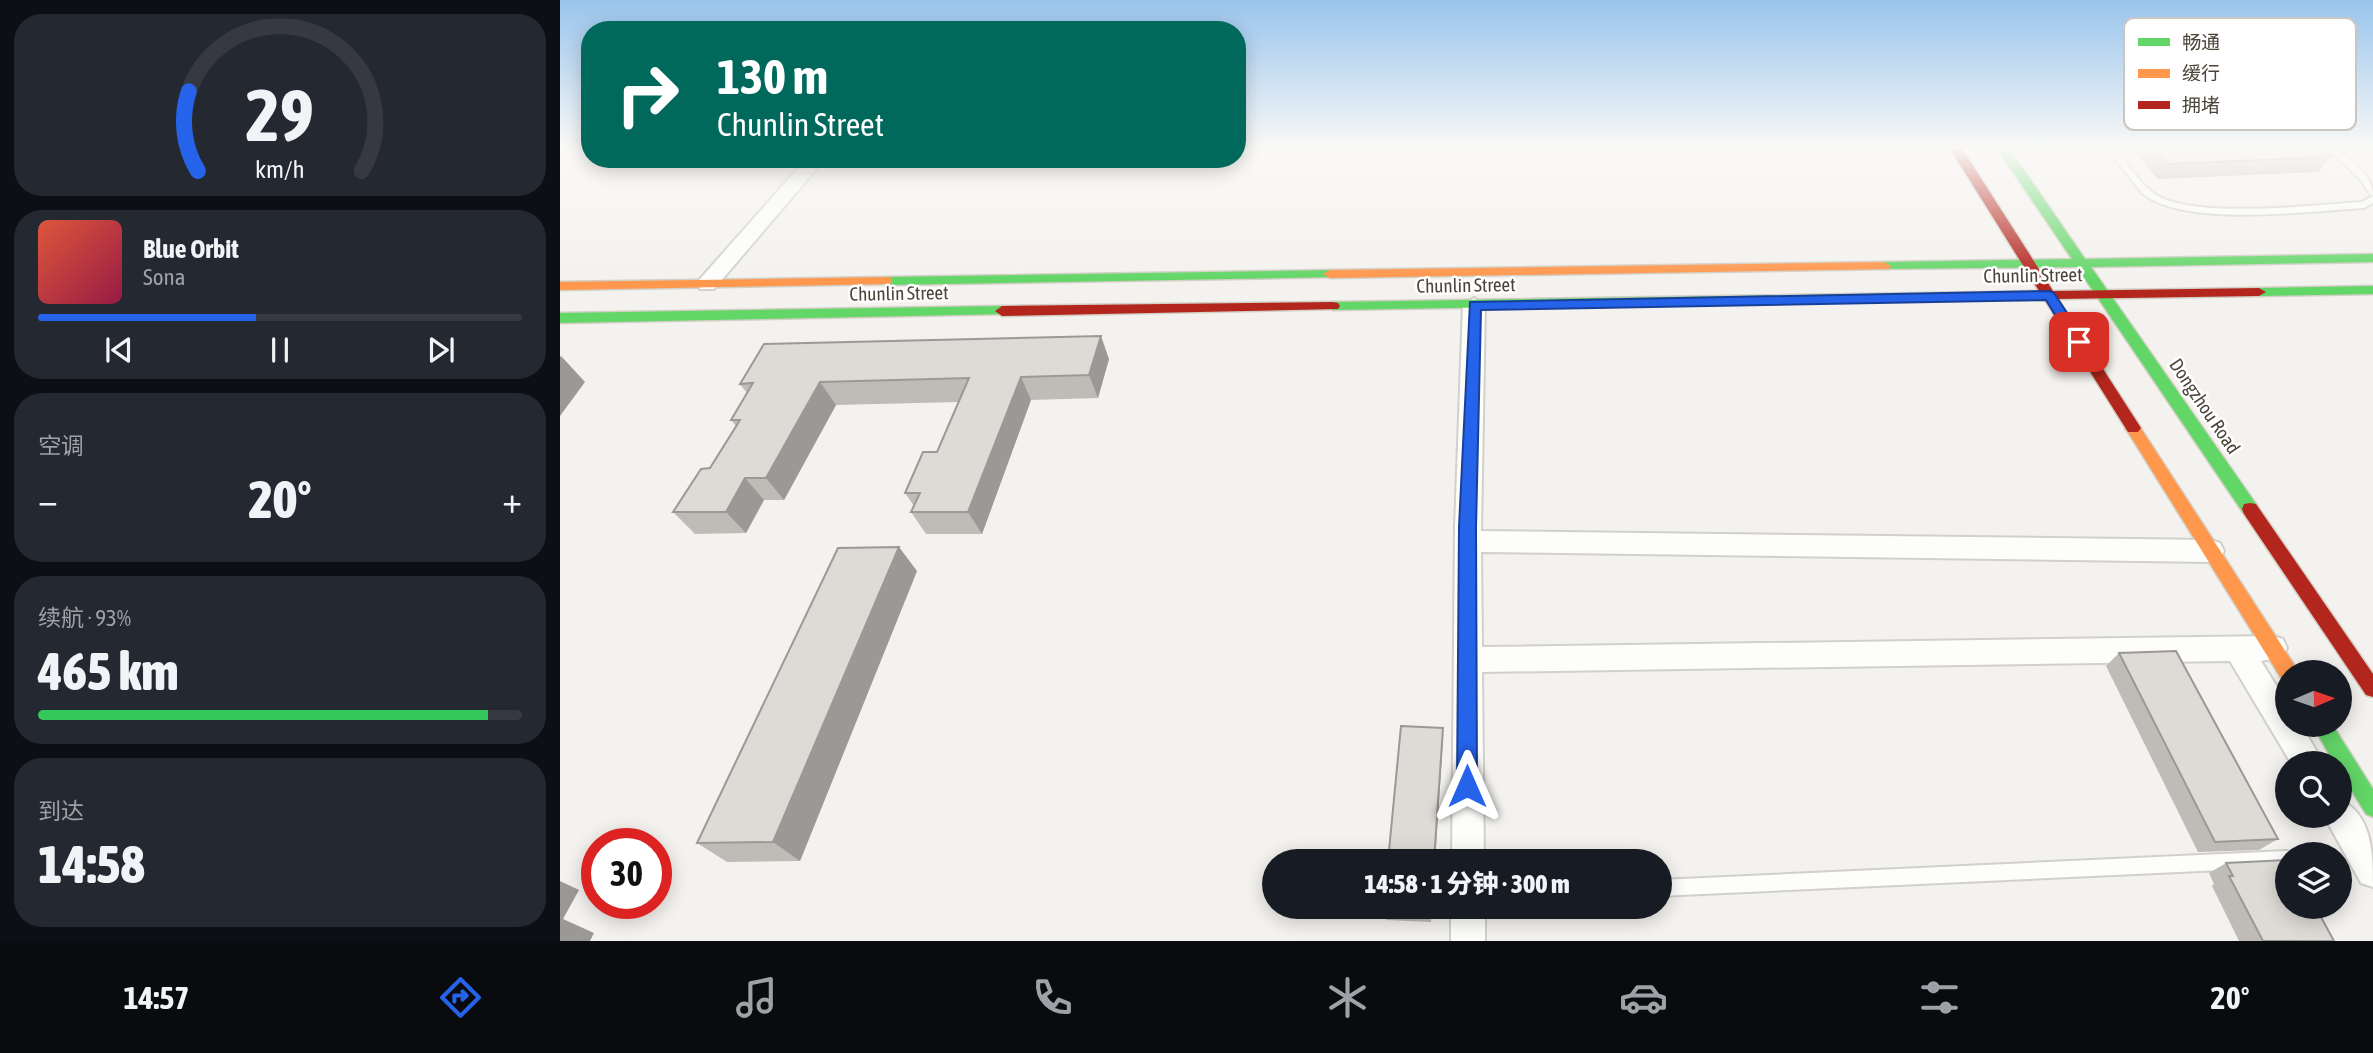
<!DOCTYPE html>
<html lang="zh">
<head>
<meta charset="utf-8">
<style>
	:root { --surface:#171b24; --page:#242831; --text:#f1f3f6; --muted:#9ea1a6; --line:#363941; --accent:#2563eb }
	body { margin:0; font-family:"Asap Condensed","Noto Sans SC",sans-serif; background:var(--page); color:var(--text); height:100vh; display:flex; flex-direction:column; font-size:26px; white-space:nowrap }
	* { box-sizing:border-box; margin:0 }
	p { font-size:23px; color:var(--muted) }
	.icon { flex:none; width:38px; height:38px; fill:none; stroke:currentColor; stroke-width:2; stroke-linecap:round; stroke-linejoin:round }
	.map { position:relative; flex:1; overflow:hidden }
	.side { display:flex; flex-direction:column; gap:14px; padding:14px; background:#0d0f14; width:560px }
	.side>* { flex:none }
	.hud { position:absolute; left:21px; top:21px; width:665px; height:147px; border-radius:28px; box-shadow:0 4px 18px #0003; background:#00695c; color:#fff; overflow:hidden }
	.needle { width:46px; rotate:88deg }
	.controls { position:absolute; left:1715px; top:660px; display:grid; gap:14px }
	.controls a { display:grid; place-items:center; width:77px; height:77px; border-radius:50%; background:var(--surface); box-shadow:0 4px 18px #0003; font-size:35px }
	.speed { position:absolute; left:21px; top:828px; display:flex; gap:14px; font-size:35px; font-weight:700; text-align:center }
	.speed>* { display:grid; place-content:center; width:91px; height:91px; border-radius:50%; background:var(--surface); box-shadow:0 4px 18px #0003; line-height:1 }
	.speed .limit { border:10px solid #d22; background:#fff; color:#111 }
	.pin { position:absolute; display:grid; place-items:center; width:60px; height:60px; color:#fff; margin:-30px; border-radius:14px; box-shadow:0 4px 10px #0006 }
	.me { position:absolute; width:77px; margin:-38px; rotate:0deg; stroke-linejoin:round; filter:drop-shadow(0 0 5px #0008) }
	.turn { display:flex; align-items:center; gap:24px; height:147px; padding:0 21px; font-size:32px }
	.turn .icon { width:91px; height:91px; stroke-width:2.5 }
	.turn b { display:block; font-size:49px; line-height:60px }
	.big { font-size:52px; font-weight:800; line-height:1.1 }
	.side .card { flex:1; display:flex; flex-direction:column; justify-content:center; gap:10px; min-width:0; padding:0 24px; border-radius:28px; background:var(--page) }
	.side .dial { align-items:center; gap:0 }
	.dial svg { height:182px; overflow:visible; fill:none; stroke:var(--line); stroke-width:7; stroke-linecap:round; text-anchor:middle }
	.dial text { fill:var(--text); stroke:none }
	.song { display:flex; align-items:center; gap:21px }
	.cover { width:84px; height:84px; border-radius:10px; background:linear-gradient(135deg,hsl(10 70% 55%),hsl(340 70% 35%)) }
	.played { height:7px; border-radius:4px; background:linear-gradient(90deg,var(--accent) 45%,var(--line) 45%) }
	.keys { display:flex; justify-content:space-around; direction:ltr }
	.heat { display:flex; justify-content:space-between; align-items:center; font-size:38px; direction:ltr }
	.charge { height:10px; border-radius:5px; background:linear-gradient(90deg,#34c759 93%,var(--line) 0) }
	.trip { position:absolute; left:702px; top:849px; width:410px; height:70px; border-radius:35px; background:var(--surface); box-shadow:0 4px 18px #0003; font-weight:800; line-height:70px; text-align:center }
	.tabs { display:flex; height:112px; justify-content:space-around; align-items:center; background:#090b0e; color:var(--muted) }
	.tabs .icon { width:49px; height:49px }
	.tabs .current { color:var(--accent) }
	.tabs b { font-size:32px; color:var(--text) }
	main { display:flex; flex:1; min-height:0 }
	.map>svg:first-child { display:block }
</style>
</head>
<body>
<main>
<section class="side">
<div class="card dial"><svg viewBox="0 0 100 80">
<path d="M14 69A42 42 0 1 1 86 69"/>
<path d="M14 69A42 42 0 0 1 10 34" stroke="#2563eb"/>
<text x="50" y="56" font-size="32" font-weight="700">29</text>
<text x="50" y="72" font-size="11">km/h</text>
</svg></div>
<div class="card">
<div class="song"><i class="cover"></i><div><b>Blue Orbit</b><p>Sona</p></div></div>
<div class="played"></div>
<div class="keys"><svg class="icon" aria-label="previous" viewBox="0 0 24 24"><path d="M18 5L8 12l10 7zM5 5v14"/></svg><svg class="icon" aria-label="pause" viewBox="0 0 24 24"><path d="M8 5v14M16 5v14"/></svg><svg class="icon" aria-label="next" viewBox="0 0 24 24"><path d="M6 5l10 7-10 7zM19 5v14"/></svg></div>
</div>
<div class="card"><p>空调</p>
<div class="heat"><a>−</a><b class="big">20°</b><a>+</a></div>
</div>
<div class="card"><p>续航 · 93%</p><b class="big">465 km</b><div class="charge"></div></div>
<div class="card"><p>到达</p><b class="big">14:58</b></div>
</section>
<div class="map">
<svg width="1813" height="941" viewBox="0 0 1813 941">
	<rect width="100%" height="100%" fill="#f4f2ee"/>
	<g fill="none" stroke-linecap="round" stroke-linejoin="round">
		<defs>
			<g id="lane">
				<path d="M1546,147H1555C1567,162 1577,181 1593,193C1630,220 1754,205 1802,202L1813,196V203L1804,208C1750,211 1623,228 1582,193Z"/>
				<path d="M1767,147H1776C1790,160 1813,174 1813,195L1810,194L1800,179Z"/>
				<path d="M1727,851L1733,854H1727V867L1099,896V880Z"/>
			</g>
			<g id="street">
				<path d="M247,164L253,165L256,169L253,173L154,289H140L137,284L140,279L241,165Z"/>
				<path d="M914,298L925,305L921,531L1651,540L1660,543L1664,551L1660,559L1651,562L921,552L922,647L1713,636L1723,639L1727,648L1723,657L1701,661L1727,703V724H1741L1763,763H1731L1670,661L922,672L924,861H892L895,527L903,305Z"/>
				<path d="M1780,800C1813,814 1813,856 1813,887L1801,883L1764,816H1780Z"/>
				<rect x="891" y="906" width="34" height="35"/>
			</g>
			<g id="fast">
				<path d="M1436,147H1448L1525,259L1813,254V262L1531,267L1696,504L1698,509L1696,514H1684L1517,267L1319,269L1317,266L1324,262L1512,259Z"/>
				<path d="M770,270L775,271V277L327,285L320,281L327,277Z"/>
				<path d="M1813,286V294L1699,296L1692,292L1699,288Z"/>
				<path d="M1434,292L1441,296L1439,299L773,310L766,306L773,302Z"/>
				<path d="M442,306L449,311L447,314L0,323V313Z"/>
				<path d="M1752,724H1772L1813,789V817L1806,814L1780,772V763H1774Z"/>
			</g>
			<g id="slow">
				<path d="M1324,262L1331,266L1329,269L770,278L763,274L770,270Z"/>
				<path d="M327,277L332,278V284L0,290V282Z"/>
				<path d="M1573,422L1578,424L1735,666L1737,672H1727V680L1721,678L1568,432L1565,428L1568,424Z"/>
			</g>
			<g id="jam">
				<path d="M1389,147H1401L1493,291L1699,288L1706,292L1699,296L1498,299L1581,428L1578,432H1568L1485,300H1434L1427,296L1434,292L1479,291Z"/>
				<path d="M773,302L778,303L780,306L778,309L442,316L435,311L442,306Z"/>
				<path d="M1690,503L1696,504L1813,674V697L1806,695L1684,514L1682,509L1684,504Z"/>
			</g>
		</defs>
		<use href="#lane" stroke="#d2d0cb" stroke-width="4"/>
		<use href="#street" stroke="#d2d0cb" stroke-width="4"/>
		<use href="#fast" stroke="#d3cfc5" stroke-width="3"/>
		<use href="#slow" stroke="#d3cfc5" stroke-width="3"/>
		<use href="#jam" stroke="#d3cfc5" stroke-width="3"/>
		<use href="#lane" fill="#fdfdfc" fill-rule="evenodd"/>
		<use href="#street" fill="#fdfdfc" fill-rule="evenodd"/>
		<use href="#fast" fill="#63d668" fill-rule="evenodd"/>
		<use href="#slow" fill="#ff974d" fill-rule="evenodd"/>
		<use href="#jam" fill="#b3261e" fill-rule="evenodd"/>
	</g>
	<g fill="#bfbcb8">
		<path d="M1571,147H1760L1770,157L1759,172L1598,179Z"/>
		<path d="M549,359L538,398L471,400L422,534H366L351,512L354,506L345,493L377,452L399,402L276,405L224,500H204L186,533L135,534L113,512L150,468L176,426L171,420L187,393L180,384Z"/>
		<path d="M357,571L240,861L167,862L137,843Z"/>
		<path d="M1559,653L1718,839L1699,850L1638,852L1546,666Z"/>
		<path d="M1666,863L1774,941H1679L1652,886L1654,884L1649,873Z"/>
		<path d="M824,906H872L871,922L826,920Z"/>
	</g>
	<g fill="#9b9996">
		<path d="M541,336L549,359L538,398L529,375Z"/>
		<path d="M1,356L25,382L0,416V357Z"/>
		<path d="M461,377L471,400L422,534L408,512Z"/>
		<path d="M260,382L276,405L224,500L206,478Z"/>
		<path d="M185,478L204,500L186,533L166,512Z"/>
		<path d="M339,547L357,571L240,861L213,842Z"/>
		<path d="M883,728V740L875,861H874Z"/>
		<path d="M0,881L19,890L3,919L34,933L30,941H0Z"/>
	</g>
	<g fill="#dedbd6" stroke="#9b9996" stroke-width="2">
		<path d="M1592,147H1760L1770,157L1608,164Z"/>
		<path d="M541,336L529,375L461,377L408,512H351L360,493H345L363,452H377L409,378L260,382L206,478H185L166,512H113L141,469L150,468L180,420H171L193,383L180,384L204,344Z"/>
		<path d="M339,547L213,842L137,843L278,548Z"/>
		<path d="M1616,651L1718,839L1655,842L1559,653Z"/>
		<path d="M841,726L883,728L874,861H828Z"/>
		<path d="M1727,860V906H1755L1774,941H1703L1669,876H1673L1666,863Z"/>
		<path d="M824,906H871L870,913L824,910Z"/>
	</g>
	<linearGradient id="sky" x2="0" y2="1"><stop stop-color="#98c4ec"/><stop offset="0.53" stop-color="#faf9f7"/><stop offset="1" stop-color="#faf9f7" stop-opacity="0"/></linearGradient>
	<rect width="1813" height="279" fill="url(#sky)"/>
	<path fill="#2563eb" stroke="#184099" stroke-width="2" d="M1490,291L1494,293L1524,339V346H1514L1486,300L921,310L916,527L917,786L914,793L907,795L900,793L897,786L899,527L910,302Z"/>
	<g text-anchor="middle" dominant-baseline="central" stroke-width="5" stroke-linejoin="round" paint-order="stroke">
		<g font-size="19" fill="#4b4439" stroke="#fff">
			<text transform="translate(1473 275) rotate(-1)">Chunlin Street</text>
			<text transform="translate(906 285) rotate(-1)">Chunlin Street</text>
			<text transform="translate(339 293) rotate(-1)">Chunlin Street</text>
			<text transform="translate(1645 406) rotate(56)">Dongzhou Road</text>
		</g>
	</g>
	<rect x="1564" y="18" width="232" height="112" rx="10" fill="#fff" stroke="#c9c7c4" stroke-width="2"/>
	<rect x="1578" y="38" width="32" height="8" fill="#63d668"/>
	<rect x="1578" y="69" width="32" height="9" fill="#ff974d"/>
	<rect x="1578" y="101" width="32" height="8" fill="#b3261e"/>
	<g font-size="19" fill="#4b4439">
		<text x="1622" y="49">畅通</text>
		<text x="1622" y="80">缓行</text>
		<text x="1622" y="112">拥堵</text>
	</g>
</svg>
<div class="controls">
<a><svg class="needle" viewBox="-14 -14 28 28"><path d="M0-13l5 13h-10z" fill="#e53935"/><path d="M0 13l5-13h-10z" fill="#9ea1a6"/></svg></a>
<a><svg class="icon" aria-label="search" viewBox="0 0 24 24"><circle cx="10" cy="10" r="6"/><path d="M15 15l6 6"/></svg></a>
<a><svg class="icon" aria-label="layers" viewBox="0 0 24 24"><path d="M12 4l9 5-9 5-9-5zM3 14l9 5 9-5"/></svg></a>
</div>
<div class="speed"><div class="limit">30</div></div>
<div class="pin" style="left:1519px;top:342px;background:#d93025"><svg class="icon" aria-label="arrive" viewBox="0 0 24 24"><path d="M6 21V4h12l-3 4 3 4H6"/></svg></div>
<svg class="me" style="left:907px;top:786px" viewBox="-20 -20 40 40"><path d="M0-17L14 15 0 8-14 15z" fill="#2563eb" stroke="#fff" stroke-width="4"/></svg>
<div class="trip">14:58 · 1 分钟 · 300 m</div>
<div class="hud">
<div class="turn"><svg class="icon" aria-label="right" viewBox="0 0 24 24"><path d="M7 20v-9h11M14 6l5 5-5 5"/></svg><div><b>130 m</b>Chunlin Street</div></div>
</div>
</div>
</main>
<nav class="tabs">
<b>14:57</b>
<svg class="icon current" aria-label="directions" viewBox="0 0 24 24"><path d="M12 3l9 9-9 9-9-9zM9 14v-3h6M13 9l2 2-2 2"/></svg>
<svg class="icon" aria-label="music" viewBox="0 0 24 24"><path d="M9 18V5l10-2v13"/><circle cx="6" cy="18" r="3"/><circle cx="16" cy="16" r="3"/></svg>
<svg class="icon" aria-label="phone" viewBox="0 0 24 24"><path d="M5 4h4l2 5-3 2q2 4 5 5l2-3 5 2v4C11 20 4 13 5 4z"/></svg>
<svg class="icon" aria-label="climate" viewBox="0 0 24 24"><path d="M12 3v18M4 7l16 10M4 17L20 7"/></svg>
<svg class="icon" aria-label="car" viewBox="0 0 24 24"><path d="M5 17H2v-5l4-1 3-4h7l3 4 3 1v5h-3M9 17h6M6 11h13"/><circle cx="7" cy="17" r="2"/><circle cx="17" cy="17" r="2"/></svg>
<svg class="icon" aria-label="filters" viewBox="0 0 24 24"><path d="M4 7h16M4 17h16"/><circle cx="9" cy="7" r="2"/><circle cx="15" cy="17" r="2"/></svg>
<b>20°</b>
</nav>
</body>
</html>
